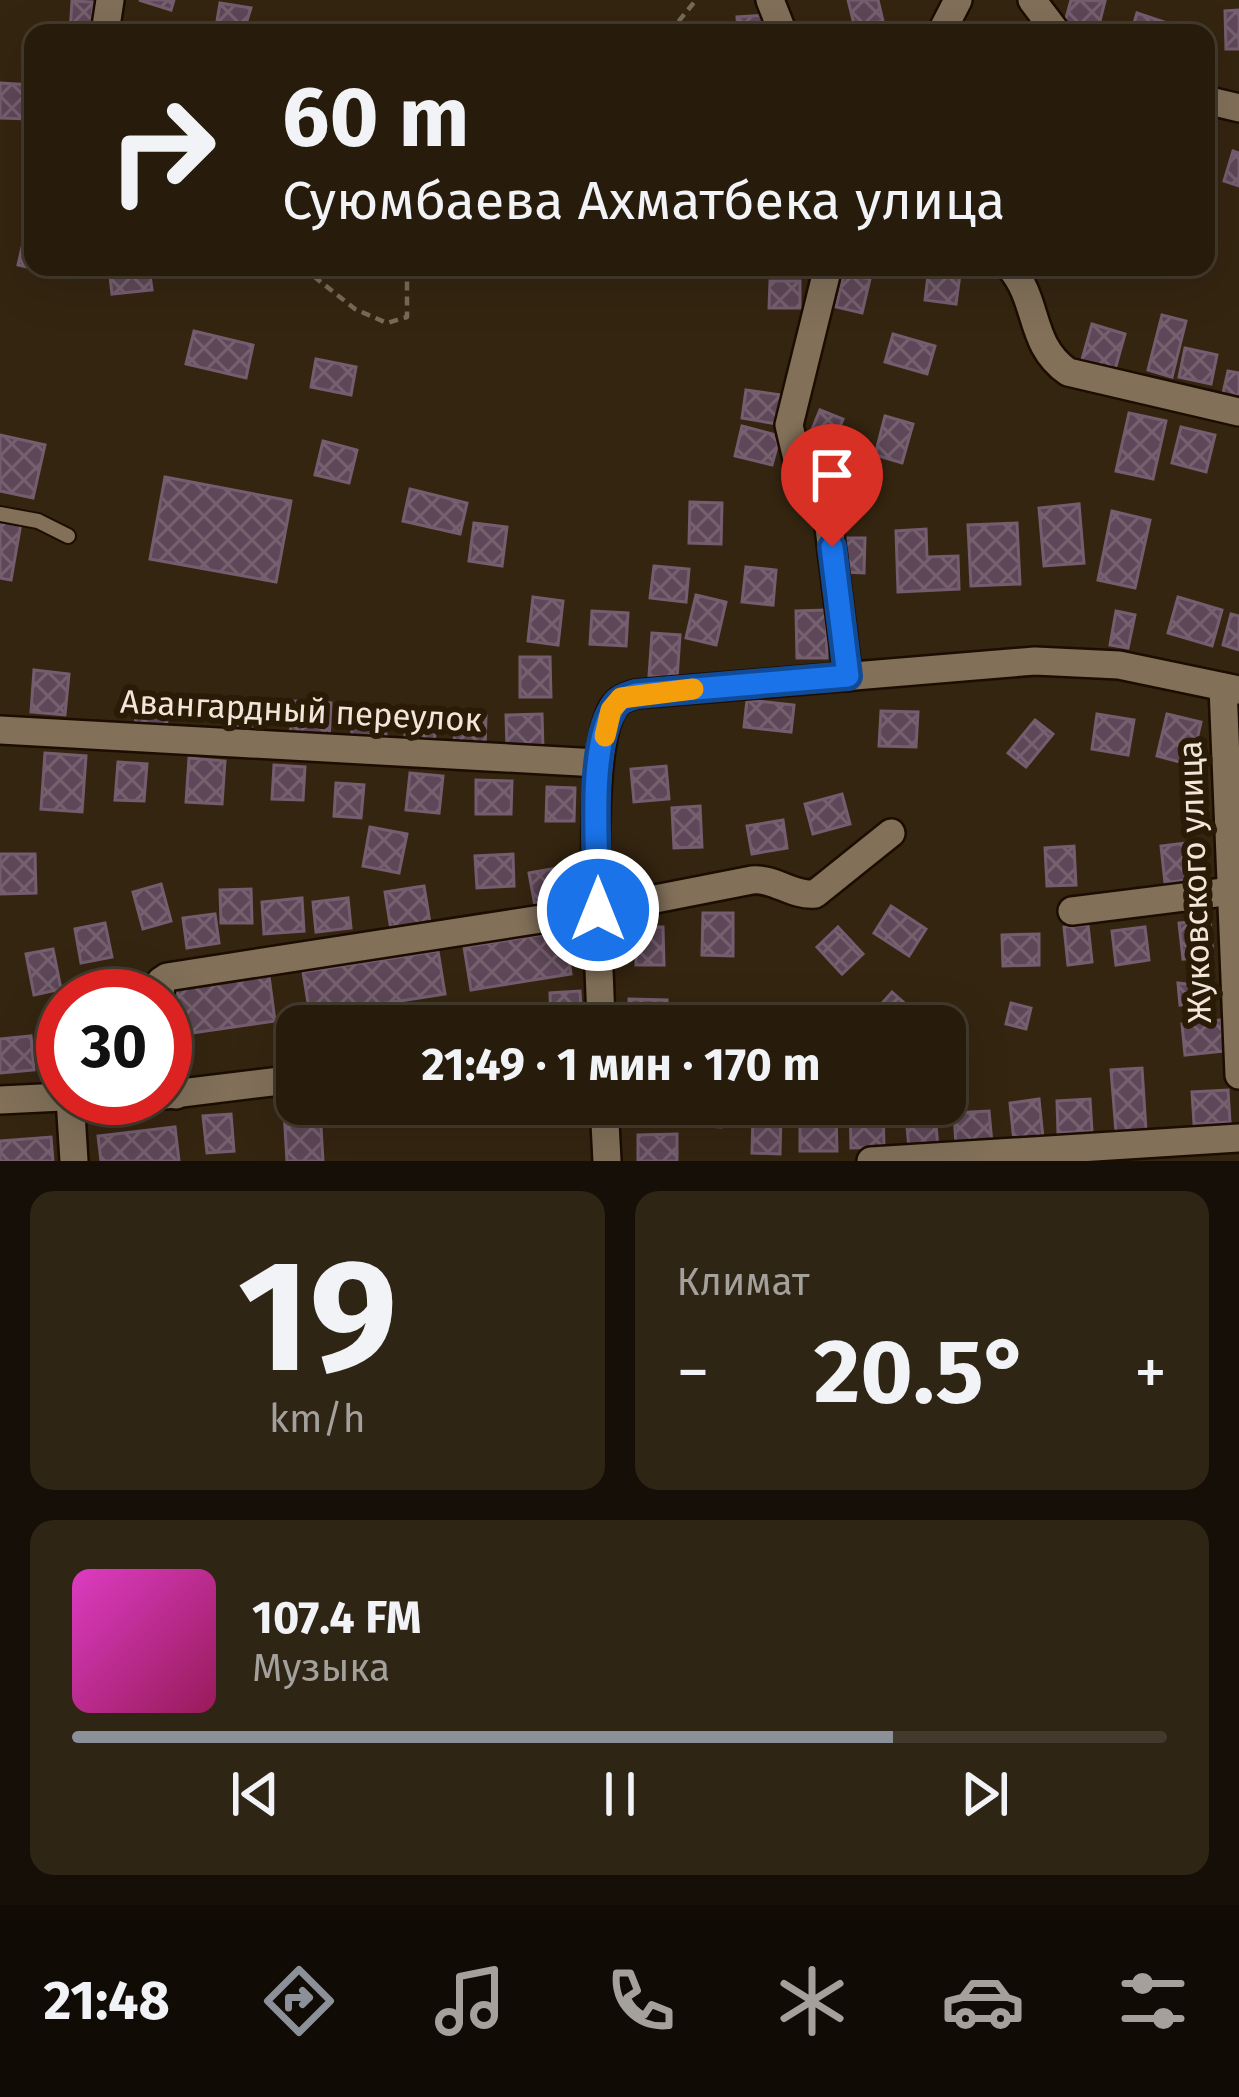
<!DOCTYPE html>
<html lang="ru">
<head>
<meta charset="utf-8">
<style>
	:root { --surface:#271c0c; --page:#2f2515; --text:#f1f3f6; --muted:#a4a19d; --line:#433a2d; --accent:#8c9099 }
	body { margin:0; font-family:"Fira Sans",sans-serif; background:var(--page); color:var(--text); height:100vh; display:flex; flex-direction:column; font-size:45px; white-space:nowrap }
	* { box-sizing:border-box; margin:0 }
	p { font-size:39px; color:var(--muted) }
	.icon { flex:none; width:66px; height:66px; fill:none; stroke:currentColor; stroke-width:2; stroke-linecap:round; stroke-linejoin:round }
	.map { position:relative; height:1161px; overflow:hidden }
	.panel { display:flex; flex-direction:column; gap:30px; padding:30px; background:#150f07; flex:1 }
	.panel>* { flex:none }
	.banner { position:absolute; left:24px; top:24px; width:1191px; height:252px; border-radius:24px; box-shadow:0 12px 48px #0002,0 0 0 3px var(--line); background:#271c0c; color:var(--text); overflow:hidden }
	.speed { position:absolute; left:36px; top:969px; display:flex; gap:24px; font-size:60px; font-weight:700; text-align:center }
	.speed>* { display:grid; place-content:center; width:156px; height:156px; border-radius:50%; background:var(--surface); box-shadow:0 12px 48px #0002,0 0 0 3px var(--line); line-height:1 }
	.speed .limit { border:18px solid #d22; background:#fff; color:#111 }
	.pin { position:absolute; display:grid; place-items:center; width:102px; height:102px; color:#fff; margin:-123px -51px; border-radius:50% 50% 50% 0; rotate:-45deg; box-shadow:0 0 12px #0007 }
	.pin .icon { rotate:45deg }
	.me { position:absolute; width:132px; margin:-66px; rotate:0deg; stroke-linejoin:round; filter:drop-shadow(0 0 9px #0008) }
	.turn { display:flex; align-items:center; gap:42px; height:252px; padding:0 60px; font-size:54px }
	.turn .icon { width:156px; height:156px; stroke-width:2.5 }
	.turn b { display:block; font-size:84px; line-height:102px }
	.big { font-size:90px; font-weight:700; line-height:1.1 }
	.panel .tile { flex:1; display:flex; flex-direction:column; justify-content:center; gap:18px; min-width:0; padding:0 42px; border-radius:24px; background:var(--page) }
	.panel .dial { align-items:center; gap:0 }
	.dial b { font-size:156px; line-height:1 }
	.song { display:flex; align-items:center; gap:36px }
	.cover { width:144px; height:144px; border-radius:18px; background:linear-gradient(135deg,hsl(310 70% 55%),hsl(330 70% 35%)) }
	.played { height:12px; border-radius:6px; background:linear-gradient(90deg,var(--accent) 75%,var(--line) 75%) }
	.keys { display:flex; justify-content:space-around; direction:ltr }
	.heat { display:flex; justify-content:space-between; align-items:center; font-size:66px; direction:ltr }
	.panel .tiles { flex:1; display:grid; gap:30px; grid-template-columns:1fr 1fr }
	.tile:last-child { grid-column:span 2 }
	.trip { position:absolute; left:276px; top:1005px; width:690px; height:120px; border-radius:24px; background:var(--surface); box-shadow:0 12px 48px #0002,0 0 0 3px var(--line); font-weight:700; line-height:120px; text-align:center }
	.dock { display:flex; height:192px; justify-content:space-around; align-items:center; background:#100b05; color:var(--muted) }
	.dock .icon { width:84px; height:84px }
	.dock .current { color:var(--accent) }
	.dock b { font-size:54px; color:var(--text) }
	.map>svg:first-child { display:block }
</style>
</head>
<body>
<div class="map">
<svg width="1239" height="1161" viewBox="0 0 1239 1161">
	<defs>
		<pattern id="building-cross-hatch" width="8" height="8" patternUnits="userSpaceOnUse" patternTransform="scale(3)"><rect width="8" height="8" fill="#5e4758"/><path d="M0 0l8 8M0 8l8-8" fill="none" stroke="#76626f"/></pattern>
	</defs>
	<rect width="100%" height="100%" fill="#342510"/>
	<g fill="url(#building-cross-hatch)" stroke="#755d6f" stroke-width="3">
		<path d="M139,0H174L171,10Z"/>
		<path d="M848,0H878L883,21L855,28Z"/>
		<path d="M1071,0L1105,1L1097,33H1062Z"/>
		<path d="M72,1L93,2L91,33H70Z"/>
		<path d="M220,3L251,8L243,33H215Z"/>
		<path d="M1239,10V49H1226L1225,11Z"/>
		<path d="M1137,13L1179,27L1177,33H1131Z"/>
		<path d="M770,15L771,33H738L737,17Z"/>
		<path d="M0,83L32,85L30,119L0,118Z"/>
		<path d="M1233,151L1239,153V186L1224,181Z"/>
		<path d="M27,226L33,227V267H59L57,274L18,265Z"/>
		<path d="M109,267H149L152,290L112,294Z"/>
		<path d="M929,267H961L956,304L925,300Z"/>
		<path d="M844,274L870,279L862,313L836,307Z"/>
		<path d="M770,281H800V308H769Z"/>
		<path d="M1162,315L1186,321L1172,377L1148,370Z"/>
		<path d="M1092,324L1125,334L1114,373L1081,363Z"/>
		<path d="M194,331L253,345L246,378L186,364Z"/>
		<path d="M893,334L935,346L927,374L885,362Z"/>
		<path d="M1185,348L1217,355L1211,384L1179,377Z"/>
		<path d="M316,359L356,367L351,395L311,387Z"/>
		<path d="M1228,371L1239,373V402L1222,398Z"/>
		<path d="M746,390L781,395L777,424L742,418Z"/>
		<path d="M820,410L843,419L831,448L808,439Z"/>
		<path d="M1129,413L1166,421L1153,479L1116,471Z"/>
		<path d="M885,416L913,424L902,463L875,455Z"/>
		<path d="M742,426L780,436L772,465L735,456Z"/>
		<path d="M1181,427L1215,435L1206,472L1172,463Z"/>
		<path d="M0,435L45,445L33,498L0,491Z"/>
		<path d="M323,441L357,450L349,483L315,475Z"/>
		<path d="M165,477L291,501L276,582L150,559Z"/>
		<path d="M410,489L467,503L460,534L403,521Z"/>
		<path d="M690,502L722,503L721,544L689,543Z"/>
		<path d="M1079,504L1084,563L1044,566L1039,508Z"/>
		<path d="M1112,511L1150,520L1135,588L1098,580Z"/>
		<path d="M0,519L21,523L11,580L0,578Z"/>
		<path d="M474,523L507,527L502,566L469,561Z"/>
		<path d="M1017,523L1020,584L971,586L968,525Z"/>
		<path d="M926,529L927,557L958,556L959,589L898,592L896,531Z"/>
		<path d="M846,538H865L864,573L845,572Z"/>
		<path d="M654,566L689,569L686,602L650,598Z"/>
		<path d="M746,567L776,570L773,605L742,602Z"/>
		<path d="M696,595L726,602L716,645L686,638Z"/>
		<path d="M533,597L563,601L558,645L528,641Z"/>
		<path d="M1178,597L1222,610L1212,646L1168,633Z"/>
		<path d="M826,610L827,658H797L796,611Z"/>
		<path d="M592,611L628,613L626,646L590,644Z"/>
		<path d="M1116,611L1135,615L1128,648L1110,645Z"/>
		<path d="M1231,614L1239,616V650L1223,645Z"/>
		<path d="M652,633L680,635L677,679L649,676Z"/>
		<path d="M520,657H550L551,697H520Z"/>
		<path d="M34,670L69,674L65,715L31,712Z"/>
		<path d="M165,694L167,725L136,727L134,695Z"/>
		<path d="M233,700L265,703L263,734L230,731Z"/>
		<path d="M747,700L794,705L791,732L744,727Z"/>
		<path d="M292,701L331,703L329,740L290,738Z"/>
		<path d="M386,707V739H352L351,708Z"/>
		<path d="M881,711L918,712L916,747L879,746Z"/>
		<path d="M407,713L436,715L434,748L404,747Z"/>
		<path d="M455,714L486,716L485,750L454,748Z"/>
		<path d="M542,714L543,749L507,750L506,715Z"/>
		<path d="M1097,714L1134,720L1128,755L1092,749Z"/>
		<path d="M1167,714L1201,722L1191,765L1157,756Z"/>
		<path d="M1035,720L1053,734L1026,767L1008,753Z"/>
		<path d="M45,753L86,756L82,812L41,809Z"/>
		<path d="M189,758L225,761L222,804L186,802Z"/>
		<path d="M118,762L147,764L144,801L115,800Z"/>
		<path d="M274,765L305,767L303,800L272,799Z"/>
		<path d="M666,766L669,799L634,802L631,769Z"/>
		<path d="M410,773L443,776L439,813L406,810Z"/>
		<path d="M476,780L512,781L511,814H476Z"/>
		<path d="M336,783L364,785L361,818L334,816Z"/>
		<path d="M547,787L575,788L574,821H546Z"/>
		<path d="M842,794L850,824L813,834L805,804Z"/>
		<path d="M700,806L702,847L674,848L672,808Z"/>
		<path d="M783,820L787,848L752,854L747,826Z"/>
		<path d="M370,827L407,834L399,873L363,866Z"/>
		<path d="M1195,842L1199,878L1165,883L1161,846Z"/>
		<path d="M1074,846L1076,885L1047,886L1045,848Z"/>
		<path d="M0,854H35L36,893L0,894Z"/>
		<path d="M513,854L514,886L477,888L475,856Z"/>
		<path d="M574,865L580,898L535,906L529,873Z"/>
		<path d="M161,884L171,921L143,929L133,892Z"/>
		<path d="M424,886L430,923L391,930L385,892Z"/>
		<path d="M251,889L252,923H221L220,890Z"/>
		<path d="M302,898L304,931L264,934L262,902Z"/>
		<path d="M348,898L351,928L316,932L313,902Z"/>
		<path d="M891,906L926,929L909,956L874,933Z"/>
		<path d="M703,913H733V956L702,955Z"/>
		<path d="M215,914L219,943L187,948L183,918Z"/>
		<path d="M1210,920L1213,956L1183,959L1179,923Z"/>
		<path d="M105,923L112,957L81,963L75,929Z"/>
		<path d="M1088,925L1092,962L1068,965L1064,927Z"/>
		<path d="M636,927H663L664,965H636Z"/>
		<path d="M838,927L863,954L842,974L817,947Z"/>
		<path d="M1145,927L1149,960L1116,965L1112,931Z"/>
		<path d="M565,931L571,974L471,990L464,947Z"/>
		<path d="M1039,934V965L1003,966L1002,935Z"/>
		<path d="M53,949L61,989L34,995L26,954Z"/>
		<path d="M438,951L445,994L310,1015L303,972Z"/>
		<path d="M269,976L275,1021L178,1035L172,990Z"/>
		<path d="M1178,983L1196,985L1198,1003L1180,1005Z"/>
		<path d="M580,991L582,1026H551L550,993Z"/>
		<path d="M892,992L928,1024L926,1026H878L869,1018Z"/>
		<path d="M629,999L667,1000V1026H629Z"/>
		<path d="M1011,1003L1031,1008L1026,1029L1006,1024Z"/>
		<path d="M1221,1020L1225,1051L1185,1055L1182,1024Z"/>
		<path d="M31,1036L34,1070L0,1073V1039Z"/>
		<path d="M1142,1068L1146,1130L1116,1132L1111,1070Z"/>
		<path d="M1228,1090L1230,1122L1194,1124L1192,1092Z"/>
		<path d="M1039,1099L1043,1138L1014,1141L1010,1103Z"/>
		<path d="M1090,1099L1092,1131L1058,1133L1057,1101Z"/>
		<path d="M461,1104H492L494,1118L464,1123Z"/>
		<path d="M526,1104H558L560,1122L528,1126Z"/>
		<path d="M691,1104H722L721,1127L690,1125Z"/>
		<path d="M850,1104H883L884,1147L851,1148Z"/>
		<path d="M905,1104H934L938,1147L909,1149Z"/>
		<path d="M320,1109L323,1161H287L284,1111Z"/>
		<path d="M989,1111L992,1143L956,1145L954,1113Z"/>
		<path d="M836,1112L837,1151H800V1113Z"/>
		<path d="M231,1114L234,1151L207,1153L203,1116Z"/>
		<path d="M753,1115H781L780,1154L752,1153Z"/>
		<path d="M175,1127L179,1161H101L98,1136Z"/>
		<path d="M677,1134V1161H638V1135Z"/>
		<path d="M51,1137L53,1161H0V1141Z"/>
	</g>
	<g fill="none" stroke-linecap="round" stroke-linejoin="round">
		<defs>
			<path id="lane" d="M0,514L38,521L68,536"/>
			<g id="street">
				<path d="M770,0L783,33"/>
				<path d="M1032,0L1057,33"/>
				<path d="M105,33L110,0"/>
				<path d="M941,33L958,0"/>
				<path d="M1206,100L1239,108"/>
				<path d="M828,267L789,425L800,472L823,495L826,504L848,677"/>
				<path d="M1010,267C1040,302 1028,344 1068,372L1239,412"/>
				<path d="M1223,687L1239,1075"/>
				<path d="M0,730L598,763"/>
				<path d="M1072,911L1232,891"/>
				<path d="M160,996L161,981L167,977L599,910L752,880C775,878 792,896 815,894L891,833"/>
				<path d="M165,1026L176,1095"/>
				<path d="M601,1026C600,960 584,757 613,708C619,699 626,697 636,694L1035,661L1119,665L1239,690"/>
				<path d="M165,1095L297,1079"/>
				<path d="M70,1098L74,1161"/>
				<path d="M0,1100L63,1097"/>
				<path d="M604,1104L607,1161"/>
				<path d="M871,1161L1239,1138"/>
			</g>
		</defs>
		<use href="#lane" stroke="#1c0d00" stroke-width="18"/>
		<use href="#street" stroke="#1c0d00" stroke-width="32"/>
		<g stroke="#786a58" stroke-width="4.5" stroke-dasharray="9 6" stroke-linecap="butt">
			<path d="M669,33L696,0"/>
			<path d="M302,267L355,309L387,323L407,317V267"/>
		</g>
		<use href="#lane" stroke="#827059" stroke-width="14"/>
		<use href="#street" stroke="#827059" stroke-width="27"/>
	</g>
	<g fill="none" stroke-linecap="round" stroke-linejoin="round">
		<defs>
			<path id="route" d="M598,910C598,858 587,752 613,709C618,699 627,697 636,694L848,676L832,547"/>
		</defs>
		<use href="#route" stroke="#114b97" stroke-width="30"/>
		<use href="#route" stroke="#1a73e8" stroke-width="21"/>
		<path stroke="#f59e0b" stroke-width="21" d="M605,736L611,710L621,698L693,689"/>
	</g>
	<g text-anchor="middle" dominant-baseline="central" stroke-width="12" stroke-linejoin="round" paint-order="stroke">
		<g font-size="33" fill="#f1e6d9" stroke="#2a1b06">
			<text transform="translate(301 711) rotate(3)">Авангардный переулок</text>
			<text transform="translate(1195 882) rotate(-92)">Жуковского улица</text>
		</g>
	</g>
</svg>
<div class="speed"><div class="limit">30</div></div>
<div class="pin" style="left:832px;top:547px;background:#d93025"><svg class="icon" aria-label="arrive" viewBox="0 0 24 24"><path d="M6 21V4h12l-3 4 3 4H6"/></svg></div>
<svg class="me" style="left:598px;top:910px" viewBox="-20 -20 40 40"><circle r="17" fill="#1a73e8" stroke="#fff" stroke-width="3"/><path d="M0-11L8 9 0 5-8 9z" fill="#fff"/></svg>
<div class="trip">21:49 · 1 мин · 170 m</div>
<div class="banner">
<div class="turn"><svg class="icon" aria-label="right" viewBox="0 0 24 24"><path d="M7 20v-9h11M14 6l5 5-5 5"/></svg><div><b>60 m</b>Суюмбаева Ахматбека улица</div></div>
</div>
</div>
<section class="panel">
<div class="tiles">
<div class="tile dial"><b>19</b><p>km/h</p></div>
<div class="tile"><p>Климат</p>
<div class="heat"><a>−</a><b class="big">20.5°</b><a>+</a></div>
</div>
<div class="tile">
<div class="song"><i class="cover"></i><div><b>107.4 FM</b><p>Музыка</p></div></div>
<div class="played"></div>
<div class="keys"><svg class="icon" aria-label="previous" viewBox="0 0 24 24"><path d="M18 5L8 12l10 7zM5 5v14"/></svg><svg class="icon" aria-label="pause" viewBox="0 0 24 24"><path d="M8 5v14M16 5v14"/></svg><svg class="icon" aria-label="next" viewBox="0 0 24 24"><path d="M6 5l10 7-10 7zM19 5v14"/></svg></div>
</div>
</div>
</section>
<nav class="dock">
<b>21:48</b>
<svg class="icon current" aria-label="directions" viewBox="0 0 24 24"><path d="M12 3l9 9-9 9-9-9zM9 14v-3h6M13 9l2 2-2 2"/></svg>
<svg class="icon" aria-label="music" viewBox="0 0 24 24"><path d="M9 18V5l10-2v13"/><circle cx="6" cy="18" r="3"/><circle cx="16" cy="16" r="3"/></svg>
<svg class="icon" aria-label="phone" viewBox="0 0 24 24"><path d="M5 4h4l2 5-3 2q2 4 5 5l2-3 5 2v4C11 20 4 13 5 4z"/></svg>
<svg class="icon" aria-label="climate" viewBox="0 0 24 24"><path d="M12 3v18M4 7l16 10M4 17L20 7"/></svg>
<svg class="icon" aria-label="car" viewBox="0 0 24 24"><path d="M5 17H2v-5l4-1 3-4h7l3 4 3 1v5h-3M9 17h6M6 11h13"/><circle cx="7" cy="17" r="2"/><circle cx="17" cy="17" r="2"/></svg>
<svg class="icon" aria-label="filters" viewBox="0 0 24 24"><path d="M4 7h16M4 17h16"/><circle cx="9" cy="7" r="2"/><circle cx="15" cy="17" r="2"/></svg>
</nav>
</body>
</html>
